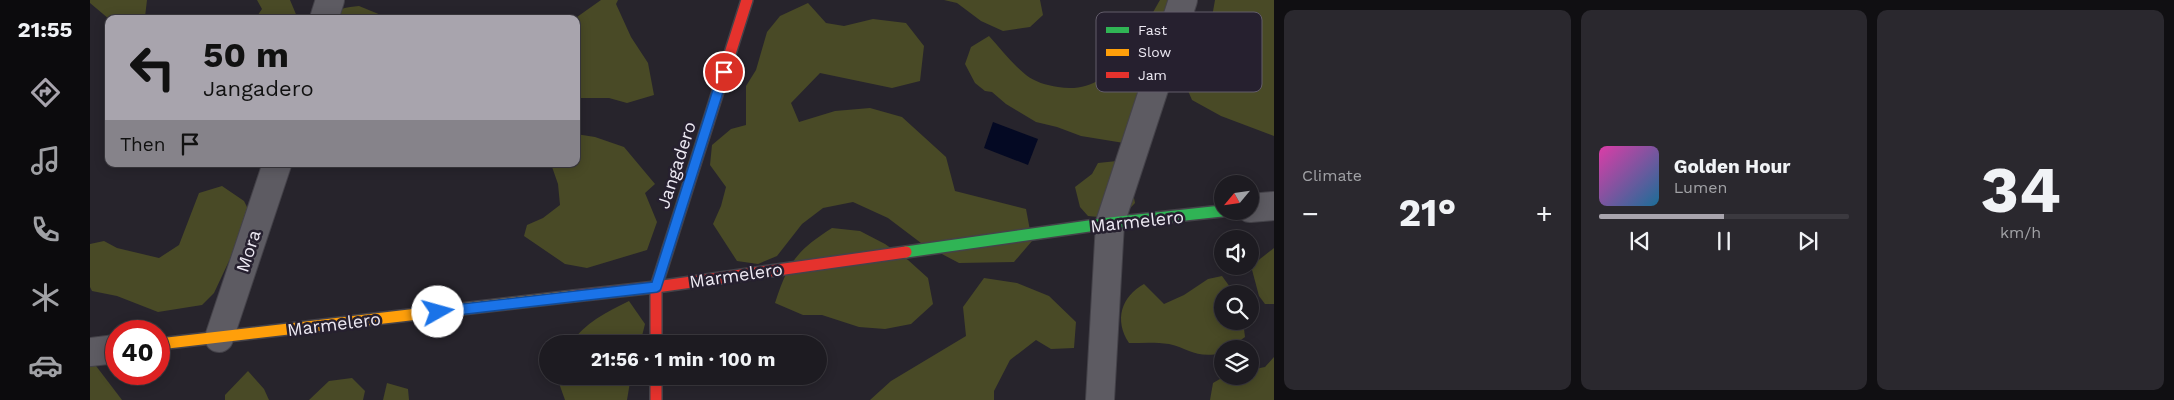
<!DOCTYPE html>
<html lang="en">
<head>
<meta charset="utf-8">
<style>
	:root { --surface:#1d1b21; --page:#2a282e; --text:#f1f3f6; --muted:#a0a1a5; --line:#3b393f; --accent:#a8a4ad }
	body { margin:0; font-family:"Work Sans",sans-serif; background:var(--page); color:var(--text); height:100vh; display:flex; flex-direction:column; font-size:19px; white-space:nowrap }
	* { box-sizing:border-box; margin:0 }
	p { font-size:16px; color:var(--muted) }
	.icon { flex:none; width:28px; height:28px; fill:none; stroke:currentColor; stroke-width:2; stroke-linecap:round; stroke-linejoin:round }
	.map { position:relative; flex:1; overflow:hidden }
	.sheet { display:flex; flex-direction:column; gap:10px; padding:10px; background:#100f12; width:900px }
	.sheet>* { flex:none }
	.hud { position:absolute; left:15px; top:15px; width:475px; height:152px; border-radius:10px; box-shadow:0 2px 12px #0003,0 0 0 1px var(--line); background:#a8a4ad; color:#111; overflow:hidden }
	.needle { width:32px; rotate:241deg }
	.fabs { position:absolute; left:1124px; top:175px; display:grid; gap:10px }
	.fabs a { display:grid; place-items:center; width:45px; height:45px; border-radius:50%; background:var(--surface); box-shadow:0 2px 12px #0003,0 0 0 1px var(--line); font-size:25px }
	.speed { position:absolute; left:15px; top:320px; display:flex; gap:10px; font-size:25px; font-weight:700; text-align:center }
	.speed>* { display:grid; place-content:center; width:65px; height:65px; border-radius:50%; background:var(--surface); box-shadow:0 2px 12px #0003,0 0 0 1px var(--line); line-height:1 }
	.speed .limit { border:8px solid #d22; background:#fff; color:#111 }
	.pin { position:absolute; display:grid; place-items:center; width:42px; height:42px; color:#fff; margin:-21px; border:2px solid #fff; border-radius:50%; box-shadow:0 1px 5px #0007 }
	.me { position:absolute; width:55px; margin:-28px; rotate:83deg; stroke-linejoin:round; filter:drop-shadow(0 0 4px #0008) }
	.turn { display:flex; align-items:center; gap:18px; height:105px; padding:0 15px; font-size:22px }
	.turn .icon { width:65px; height:65px; stroke-width:2.5 }
	.turn b { display:block; font-size:35px; line-height:42px }
	.then { display:flex; align-items:center; height:48px; padding:0 15px; background:#0003; gap:10px; font-size:19px }
	.big { font-size:38px; font-weight:700; line-height:1.1 }
	.sheet .tile { flex:1; display:flex; flex-direction:column; justify-content:center; gap:8px; min-width:0; padding:0 18px; border-radius:10px; background:var(--page) }
	.sheet .dial { align-items:center; gap:0 }
	.dial b { font-size:65px; line-height:1 }
	.song { display:flex; align-items:center; gap:15px }
	.cover { width:60px; height:60px; border-radius:8px; background:linear-gradient(135deg,hsl(320 70% 55%),hsl(200 70% 35%)) }
	.played { height:5px; border-radius:2px; background:linear-gradient(90deg,var(--accent) 50%,var(--line) 50%) }
	.keys { display:flex; justify-content:space-around; direction:ltr }
	.heat { display:flex; justify-content:space-between; align-items:center; font-size:28px; direction:ltr }
	.sheet .tiles { flex:1; display:grid; gap:10px; grid-template-columns:repeat(3,1fr) }
	.trip { position:absolute; left:449px; top:335px; width:288px; height:50px; border-radius:25px; background:var(--surface); box-shadow:0 2px 12px #0003,0 0 0 1px var(--line); font-weight:700; line-height:50px; text-align:center }
	main { display:flex; flex:1; min-height:0 }
	.tabs { display:flex; flex-direction:column; width:90px; justify-content:space-around; align-items:center; background:#0c0b0d; color:var(--muted) }
	.tabs .icon { width:35px; height:35px }
	.tabs .on { color:var(--accent) }
	.tabs b { font-size:22px; color:var(--text) }
	.map>svg:first-child { display:block }
</style>
</head>
<body>
<main>
<nav class="tabs">
<b>21:55</b>
<svg class="icon on" aria-label="directions" viewBox="0 0 24 24"><path d="M12 3l9 9-9 9-9-9zM9 14v-3h6M13 9l2 2-2 2"/></svg>
<svg class="icon" aria-label="music" viewBox="0 0 24 24"><path d="M9 18V5l10-2v13"/><circle cx="6" cy="18" r="3"/><circle cx="16" cy="16" r="3"/></svg>
<svg class="icon" aria-label="phone" viewBox="0 0 24 24"><path d="M5 4h4l2 5-3 2q2 4 5 5l2-3 5 2v4C11 20 4 13 5 4z"/></svg>
<svg class="icon" aria-label="climate" viewBox="0 0 24 24"><path d="M12 3v18M4 7l16 10M4 17L20 7"/></svg>
<svg class="icon" aria-label="car" viewBox="0 0 24 24"><path d="M5 17H2v-5l4-1 3-4h7l3 4 3 1v5h-3M9 17h6M6 11h13"/><circle cx="7" cy="17" r="2"/><circle cx="17" cy="17" r="2"/></svg>
</nav>
<div class="map">
<svg width="1184" height="400" viewBox="0 0 1184 400">
	<rect width="100%" height="100%" fill="#27242c"/>
	<g fill="#494a26">
		<path d="M0,0H57L55,17L57,19H19L0,3Z"/>
		<path d="M167,0H200L208,19H165L172,9Z"/>
		<path d="M511,0H528L526,4L541,37L558,63L564,95L537,103L519,98H486V19H465L487,17Z"/>
		<path d="M854,0H950L953,15L940,27L913,31L891,21L867,3Z"/>
		<path d="M1070,0H1093L1040,144L991,136L967,127L946,122L916,104L902,92L895,91L885,83L875,64L881,47L899,36C911,49 922,64 936,75C945,82 956,85 968,87C1022,97 1048,38 1070,0Z"/>
		<path d="M1125,0H1184V136L1131,116L1102,100L1093,79L1107,62L1111,43L1122,17Z"/>
		<path d="M718,3L736,23L754,26L783,19L816,23L834,46L830,81L802,88L730,73L701,103L709,122L745,111L780,108L812,117L856,157L865,191L936,209L942,241L924,262L869,263L831,243L798,218L763,202L733,208L712,224L687,256L668,264L647,261L623,224L631,206L636,187L620,165L622,145L641,129L656,125V86L666,70L677,32L690,16Z"/>
		<path d="M269,6L291,15L295,19H238C246,8 257,7 269,6Z"/>
		<path d="M486,134L505,137L534,147L565,184L555,193L567,222L557,250L497,268L475,264L434,236L437,225L453,218L470,205L468,184L461,164H486Z"/>
		<path d="M1027,161L1040,177L1045,203L1030,219L998,216L990,207L985,187L1002,174L1008,163Z"/>
		<path d="M132,186L154,201L163,219L154,250L139,261L124,293L112,305L68,312L27,296L2,291L0,287V244L14,241L27,248L69,258L89,245L109,193Z"/>
		<path d="M742,228L770,231L795,244L818,260L838,278L843,304L821,324L795,329L769,327L732,315H713L685,303C698,263 706,251 742,228Z"/>
		<path d="M1184,248V304H1175L1169,296L1161,266Z"/>
		<path d="M1132,276L1145,294H1132V321H1153L1155,337L1138,349H1132V353C1107,359 1100,349 1079,344C1066,342 1052,343 1039,343C1024,320 1031,297 1054,284L1074,304L1094,295L1118,279Z"/>
		<path d="M894,278L927,283L959,296L986,322L984,348L961,349L946,340L920,360L904,391V400H780L801,381L876,336L873,307Z"/>
		<path d="M539,301L555,324L550,344H480C495,323 516,312 539,301Z"/>
		<path d="M1184,357V400H1120L1123,383L1135,376H1160V370L1175,367Z"/>
		<path d="M0,358L32,400H0Z"/>
		<path d="M158,371L174,389L179,400H135V395Z"/>
		<path d="M470,376H541L537,400H475L470,386Z"/>
		<path d="M262,378L275,391L273,400H219L239,381Z"/>
		<path d="M297,383L318,389L319,400H293Z"/>
	</g>
	<path fill="#040923" d="M903,122L948,139L938,165L894,148Z"/>
	<g fill="none" stroke-linecap="round" stroke-linejoin="round">
		<defs>
			<g id="street">
				<path d="M234,19L240,0"/>
				<path d="M1160,208L1184,206"/>
				<path d="M129,338L187,164"/>
				<path d="M0,352L26,349"/>
				<path d="M1010,400L1020,223L1093,0"/>
			</g>
			<path id="fast" d="M816,252L1020,223L1132,211"/>
			<path id="slow" d="M69,344L484,296"/>
			<g id="jam">
				<path d="M484,296L566,287L816,252"/>
				<path d="M566,344V287L657,0"/>
				<path d="M566,376V400"/>
			</g>
		</defs>
		<use href="#street" stroke="#444249" stroke-width="30"/>
		<use href="#fast" stroke="#444249" stroke-width="14"/>
		<use href="#slow" stroke="#444249" stroke-width="14"/>
		<use href="#jam" stroke="#444249" stroke-width="14"/>
		<use href="#street" stroke="#5d5b62" stroke-width="28"/>
		<use href="#fast" stroke="#30b455" stroke-width="11"/>
		<use href="#slow" stroke="#ff9f0a" stroke-width="11"/>
		<use href="#jam" stroke="#e5322d" stroke-width="11"/>
	</g>
	<g fill="none" stroke-linecap="round" stroke-linejoin="round">
		<defs>
			<path id="route" d="M348,312L566,287L634,72"/>
		</defs>
		<use href="#route" stroke="#114b97" stroke-width="12"/>
		<use href="#route" stroke="#1a73e8" stroke-width="9"/>
	</g>
	<g text-anchor="middle" dominant-baseline="central" stroke-width="5" stroke-linejoin="round" paint-order="stroke">
		<g font-size="18" fill="#ede9f3" stroke="#26202f">
			<text transform="translate(586 165) rotate(-72)">Jangadero</text>
			<text transform="translate(1047 221) rotate(-6)">Marmelero</text>
			<text transform="translate(158 251) rotate(-72)">Mora</text>
			<text transform="translate(646 275) rotate(-8)">Marmelero</text>
			<text transform="translate(244 324) rotate(-7)">Marmelero</text>
		</g>
	</g>
	<rect x="1006" y="12" width="166" height="80" rx="8" fill="#26202f" stroke="#625c6a" stroke-width="1"/>
	<rect x="1016" y="27" width="23" height="6" fill="#30b455"/>
	<rect x="1016" y="49" width="23" height="7" fill="#ff9f0a"/>
	<rect x="1016" y="72" width="23" height="6" fill="#e5322d"/>
	<g font-size="14" fill="#ede9f3">
		<text x="1048" y="35">Fast</text>
		<text x="1048" y="57">Slow</text>
		<text x="1048" y="80">Jam</text>
	</g>
</svg>
<div class="fabs">
<a><svg class="needle" viewBox="-14 -14 28 28"><path d="M0-13l5 13h-10z" fill="#e53935"/><path d="M0 13l5-13h-10z" fill="#a0a1a5"/></svg></a>
<a><svg class="icon" aria-label="sound" viewBox="0 0 24 24"><path d="M4 9h4l5-4v14l-5-4H4zM17 9q2 3 0 6"/></svg></a>
<a><svg class="icon" aria-label="search" viewBox="0 0 24 24"><circle cx="10" cy="10" r="6"/><path d="M15 15l6 6"/></svg></a>
<a><svg class="icon" aria-label="layers" viewBox="0 0 24 24"><path d="M12 4l9 5-9 5-9-5zM3 14l9 5 9-5"/></svg></a>
</div>
<div class="speed"><div class="limit">40</div></div>
<div class="pin" style="left:634px;top:72px;background:#d93025"><svg class="icon" aria-label="arrive" viewBox="0 0 24 24"><path d="M6 21V4h12l-3 4 3 4H6"/></svg></div>
<svg class="me" style="left:348px;top:312px" viewBox="-20 -20 40 40"><circle r="19" fill="#fff"/><path d="M0-13L10 11 0 6-10 11z" fill="#1a73e8"/></svg>
<div class="trip">21:56 · 1 min · 100 m</div>
<div class="hud">
<div class="turn"><svg class="icon" aria-label="left" viewBox="0 0 24 24"><path d="M17 20v-9H6M10 6l-5 5 5 5"/></svg><div><b>50 m</b>Jangadero</div></div>
<div class="then">Then<svg class="icon" aria-label="arrive" viewBox="0 0 24 24"><path d="M6 21V4h12l-3 4 3 4H6"/></svg></div>
</div>
</div>
<section class="sheet">
<div class="tiles">
<div class="tile"><p>Climate</p>
<div class="heat"><a>−</a><b class="big">21°</b><a>+</a></div>
</div>
<div class="tile">
<div class="song"><i class="cover"></i><div><b>Golden Hour</b><p>Lumen</p></div></div>
<div class="played"></div>
<div class="keys"><svg class="icon" aria-label="previous" viewBox="0 0 24 24"><path d="M18 5L8 12l10 7zM5 5v14"/></svg><svg class="icon" aria-label="pause" viewBox="0 0 24 24"><path d="M8 5v14M16 5v14"/></svg><svg class="icon" aria-label="next" viewBox="0 0 24 24"><path d="M6 5l10 7-10 7zM19 5v14"/></svg></div>
</div>
<div class="tile dial"><b>34</b><p>km/h</p></div>
</div>
</section>
</main>
</body>
</html>
